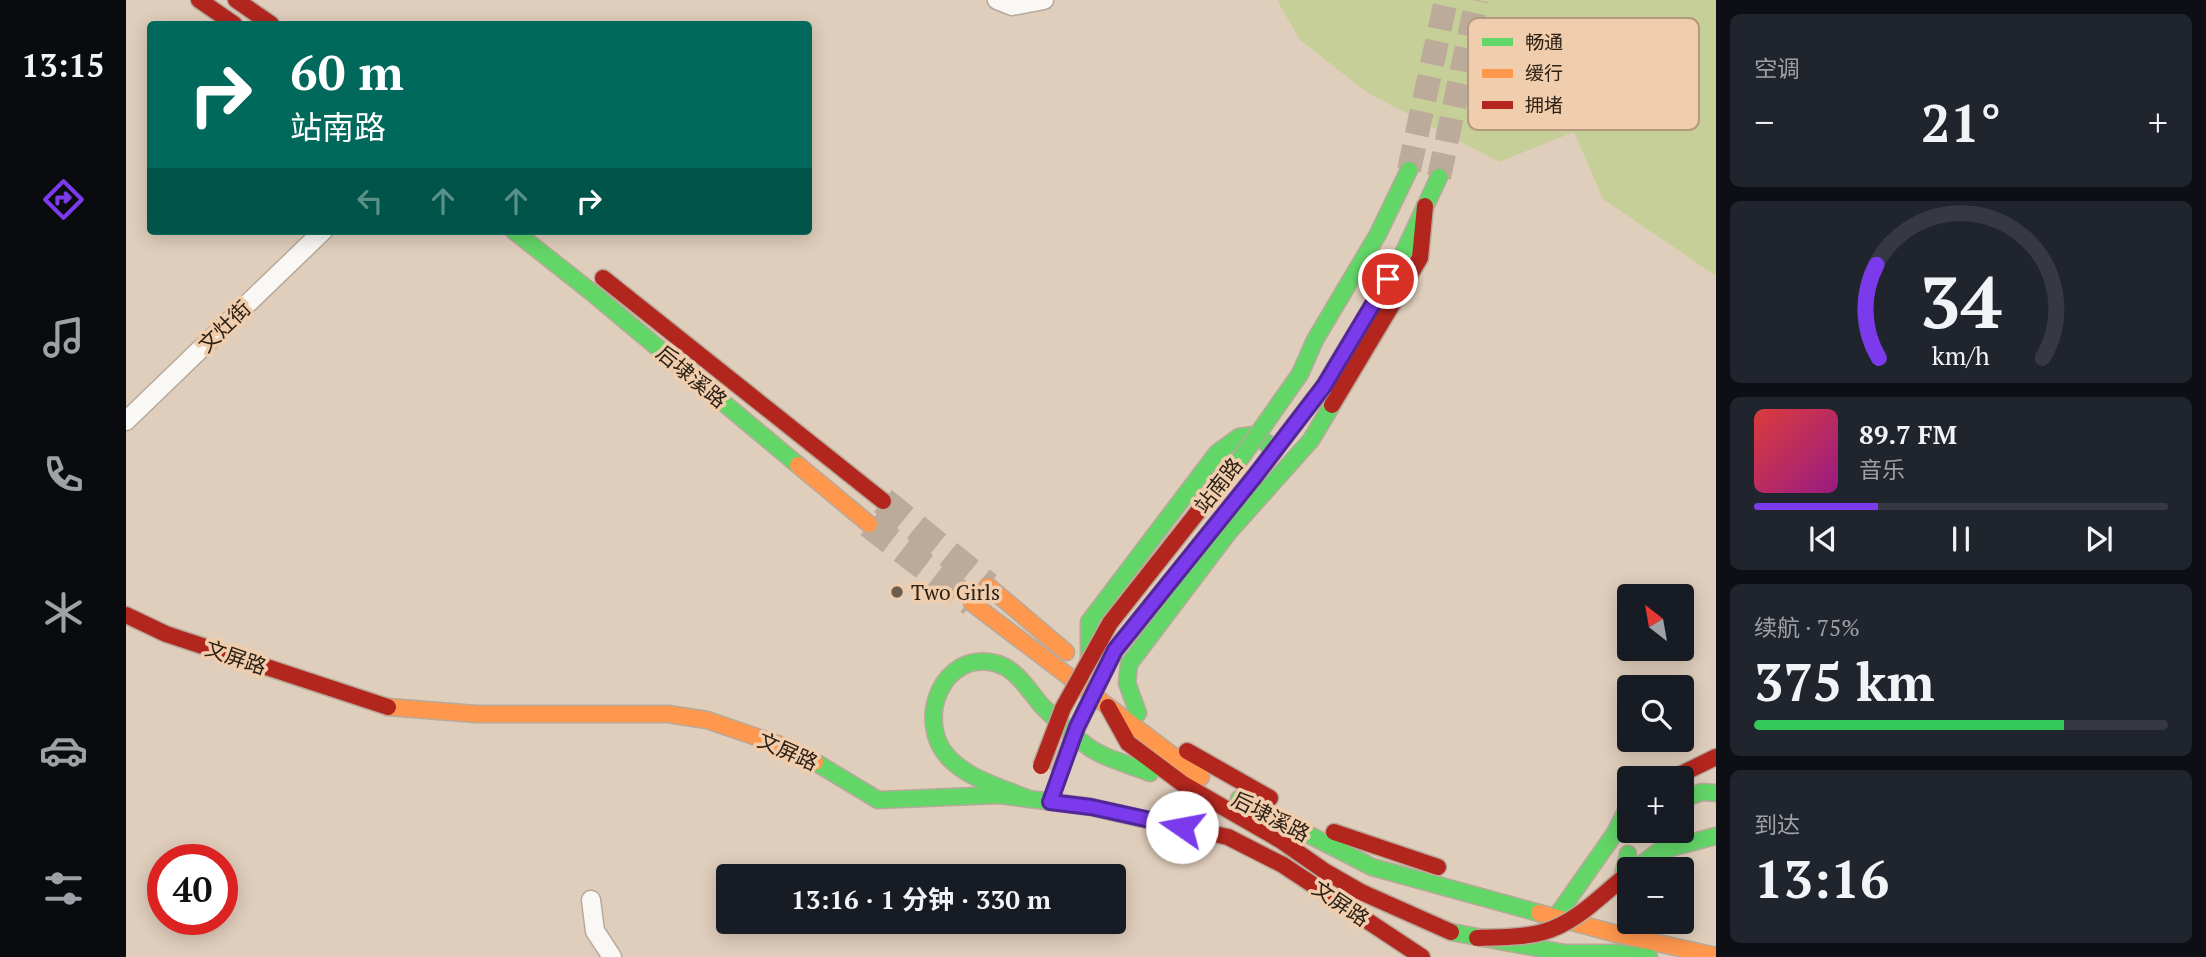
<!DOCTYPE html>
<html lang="zh">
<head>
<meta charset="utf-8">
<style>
	:root { --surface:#171b24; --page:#20242c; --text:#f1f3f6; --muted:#9ea1a6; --line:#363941; --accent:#7c3aed }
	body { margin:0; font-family:"PT Serif","Noto Sans SC",serif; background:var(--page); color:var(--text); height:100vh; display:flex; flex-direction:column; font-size:26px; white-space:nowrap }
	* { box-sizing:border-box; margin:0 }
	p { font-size:23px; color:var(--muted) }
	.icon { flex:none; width:38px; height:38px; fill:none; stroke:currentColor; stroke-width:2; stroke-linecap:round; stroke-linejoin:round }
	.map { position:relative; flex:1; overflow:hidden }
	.sheet { display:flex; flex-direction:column; gap:14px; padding:14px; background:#0d0f14; width:490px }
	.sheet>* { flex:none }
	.top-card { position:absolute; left:21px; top:21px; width:665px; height:214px; border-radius:7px; box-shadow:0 4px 18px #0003; background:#00695c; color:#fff; overflow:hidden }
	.needle { width:46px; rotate:329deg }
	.tools { position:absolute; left:1491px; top:584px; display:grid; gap:14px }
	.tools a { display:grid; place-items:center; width:77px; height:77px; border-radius:7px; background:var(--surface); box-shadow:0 4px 18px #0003; font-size:35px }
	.speed { position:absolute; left:21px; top:844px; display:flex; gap:14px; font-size:35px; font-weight:700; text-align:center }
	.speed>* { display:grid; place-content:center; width:91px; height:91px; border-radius:50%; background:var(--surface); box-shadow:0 4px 18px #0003; line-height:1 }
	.speed .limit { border:10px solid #d22; background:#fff; color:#111 }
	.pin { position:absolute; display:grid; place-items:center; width:60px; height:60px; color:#fff; margin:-30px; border:4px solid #fff; border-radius:50%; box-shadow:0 2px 7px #0007 }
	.me { position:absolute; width:77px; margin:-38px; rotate:282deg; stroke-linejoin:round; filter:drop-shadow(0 0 5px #0008) }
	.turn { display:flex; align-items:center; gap:24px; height:147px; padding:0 28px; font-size:32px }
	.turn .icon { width:91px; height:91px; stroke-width:2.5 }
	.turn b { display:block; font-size:49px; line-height:60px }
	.lanes { display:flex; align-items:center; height:66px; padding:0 28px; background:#0003; justify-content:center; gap:35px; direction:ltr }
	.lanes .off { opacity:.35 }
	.big { font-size:52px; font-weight:700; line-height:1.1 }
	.sheet .widget { flex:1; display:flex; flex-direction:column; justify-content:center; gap:10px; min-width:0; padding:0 24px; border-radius:10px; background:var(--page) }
	.sheet .dial { align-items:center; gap:0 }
	.dial svg { height:182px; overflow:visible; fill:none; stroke:var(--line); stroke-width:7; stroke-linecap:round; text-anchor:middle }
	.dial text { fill:var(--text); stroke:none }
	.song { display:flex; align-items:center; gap:21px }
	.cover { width:84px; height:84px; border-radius:10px; background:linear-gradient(135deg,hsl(0 70% 55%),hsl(310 70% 35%)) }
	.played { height:7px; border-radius:4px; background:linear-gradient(90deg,var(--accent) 30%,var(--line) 30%) }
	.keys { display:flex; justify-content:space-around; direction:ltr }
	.heat { display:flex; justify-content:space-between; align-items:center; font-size:38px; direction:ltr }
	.charge { height:10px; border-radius:5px; background:linear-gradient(90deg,#34c759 75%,var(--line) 0) }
	.trip { position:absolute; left:590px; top:864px; width:410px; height:70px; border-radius:7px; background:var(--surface); box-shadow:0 4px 18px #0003; font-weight:700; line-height:70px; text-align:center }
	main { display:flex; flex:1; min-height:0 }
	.dock { display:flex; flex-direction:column; width:126px; justify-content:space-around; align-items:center; background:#090b0e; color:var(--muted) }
	.dock .icon { width:49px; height:49px }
	.dock .current { color:var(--accent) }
	.dock b { font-size:32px; color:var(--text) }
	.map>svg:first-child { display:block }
</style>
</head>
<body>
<main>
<nav class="dock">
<b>13:15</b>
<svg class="icon current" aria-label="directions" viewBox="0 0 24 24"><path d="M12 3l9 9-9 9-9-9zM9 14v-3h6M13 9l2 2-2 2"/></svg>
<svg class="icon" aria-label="music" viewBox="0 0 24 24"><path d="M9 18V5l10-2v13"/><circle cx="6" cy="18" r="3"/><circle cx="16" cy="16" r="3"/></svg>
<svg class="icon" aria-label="phone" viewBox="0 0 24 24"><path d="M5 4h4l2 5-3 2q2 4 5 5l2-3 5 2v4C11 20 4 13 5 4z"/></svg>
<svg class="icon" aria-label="climate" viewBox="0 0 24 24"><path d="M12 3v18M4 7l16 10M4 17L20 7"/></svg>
<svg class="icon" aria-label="car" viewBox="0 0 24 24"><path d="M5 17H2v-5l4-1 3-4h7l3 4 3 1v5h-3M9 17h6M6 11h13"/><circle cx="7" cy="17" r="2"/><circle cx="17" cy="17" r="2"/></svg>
<svg class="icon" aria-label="filters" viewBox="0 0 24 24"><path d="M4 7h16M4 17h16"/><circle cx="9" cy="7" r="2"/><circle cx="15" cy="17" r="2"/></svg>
</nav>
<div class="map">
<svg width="1590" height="957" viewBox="0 0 1590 957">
	<rect width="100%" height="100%" fill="#e0cebc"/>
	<path fill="#c7cf98" d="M1151,0H1590V276L1477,199L1448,132L1373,162L1242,93L1174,40Z"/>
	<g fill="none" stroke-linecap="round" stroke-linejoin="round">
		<g stroke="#bcab9b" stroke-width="24" stroke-dasharray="24 12" stroke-linecap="butt">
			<path d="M1283,170L1320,0"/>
			<path d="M1313,177L1351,0"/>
		</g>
		<g stroke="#bcab9b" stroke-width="28" stroke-dasharray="28 14" stroke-linecap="butt">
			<path d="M757,501L862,586"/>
			<path d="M743,524L846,603"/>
		</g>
		<defs>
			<g id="street">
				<path d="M871,0L886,6L918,0"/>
				<path d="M0,421L197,231"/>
				<path d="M465,900L469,931L486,957"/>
			</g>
			<g id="fast">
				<path d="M388,231L464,291L672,465"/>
				<path d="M1174,374L1189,340L1252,234L1283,170"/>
				<path d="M1198,386L1275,258L1313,177"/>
				<path d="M963,660V622L1091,453L1113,437L1127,435L1141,443L1147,453"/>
				<path d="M1012,713L1001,683L1003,664L1102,533L1185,440L1206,405"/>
				<path d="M689,762L752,800L873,795L965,807L1013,818"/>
				<path d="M903,799C877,788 842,779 822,757C789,721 816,650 869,663C890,668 903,691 916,706C930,720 944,734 960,745C978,759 1003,764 1024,773"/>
				<path d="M1113,799L1246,867L1413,913"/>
				<path d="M1556,799L1576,792L1590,793"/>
				<path d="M1502,854L1497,875L1503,912"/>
				<path d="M1508,870L1533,851L1590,836"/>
				<path d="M1430,917L1489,833L1503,805"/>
				<path d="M1325,932L1439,953H1491L1523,957"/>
			</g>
			<g id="slow">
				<path d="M672,465L743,524"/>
				<path d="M862,586L940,652"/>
				<path d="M846,603L1075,777"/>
				<path d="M262,707L350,714H542L581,720L657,746L689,762"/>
				<path d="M1413,913L1491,934L1590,956"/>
			</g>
			<g id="jam">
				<path d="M73,0L108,24"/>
				<path d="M110,0L145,24"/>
				<path d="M477,278L757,501"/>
				<path d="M1206,405L1294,258L1299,206"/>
				<path d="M0,615L40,634L262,707"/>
				<path d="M982,707L1002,743L1057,784L1154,840L1200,872L1235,892L1325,932"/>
				<path d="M1061,751L1144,798"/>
				<path d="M1545,779L1590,757"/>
				<path d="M1013,818L1102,837L1157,865L1296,957"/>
				<path d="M1208,832L1312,867"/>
			</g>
		</defs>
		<use href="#street" stroke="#b7a99a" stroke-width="21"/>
		<use href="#fast" stroke="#b7a99a" stroke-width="19"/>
		<use href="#slow" stroke="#b7a99a" stroke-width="19"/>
		<use href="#jam" stroke="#b7a99a" stroke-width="19"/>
		<use href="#street" stroke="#faf8f5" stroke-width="18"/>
		<use href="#fast" stroke="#63d668" stroke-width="16"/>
		<use href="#slow" stroke="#ff974d" stroke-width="16"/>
		<use href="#jam" stroke="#b3261e" stroke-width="16"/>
		<defs>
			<path id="fast-bridge" d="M1082,499L1117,455L1174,374"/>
			<path id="slow-bridge" d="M933,774L951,727L989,650L1129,476L1198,386"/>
			<g id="jam-bridge">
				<path d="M915,766L937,708L984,623L1082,499"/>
				<path d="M1351,938C1373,937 1396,938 1417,932C1451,923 1476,894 1503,873"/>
			</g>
		</defs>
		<use href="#fast-bridge" stroke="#b7a99a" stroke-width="19" stroke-linecap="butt"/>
		<use href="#slow-bridge" stroke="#b7a99a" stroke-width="19" stroke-linecap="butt"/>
		<use href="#jam-bridge" stroke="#b7a99a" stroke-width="19" stroke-linecap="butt"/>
		<use href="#fast-bridge" stroke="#63d668" stroke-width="16"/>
		<use href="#slow-bridge" stroke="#ff974d" stroke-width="16"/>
		<use href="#jam-bridge" stroke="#b3261e" stroke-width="16"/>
	</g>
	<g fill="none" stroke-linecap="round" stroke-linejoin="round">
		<defs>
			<path id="route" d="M1056,827L965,807L924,802L951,727L989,650L1129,476L1198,386L1262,279"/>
		</defs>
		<use href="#route" stroke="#51269a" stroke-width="18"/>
		<use href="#route" stroke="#7c3aed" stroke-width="12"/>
	</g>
	<circle fill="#6c5e4f" stroke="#efcdad" stroke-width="2.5" cx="771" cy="592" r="7"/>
	<g text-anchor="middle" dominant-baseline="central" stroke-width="7" stroke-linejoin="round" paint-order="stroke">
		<g font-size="21" fill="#2d2115" stroke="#efcdad">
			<text transform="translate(98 326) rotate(-44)">文灶街</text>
			<text transform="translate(566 376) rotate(40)">后埭溪路</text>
			<text transform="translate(1092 485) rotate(-52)">站南路</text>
			<text transform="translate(110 657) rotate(19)">文屏路</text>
			<text transform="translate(662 751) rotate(24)">文屏路</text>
			<text transform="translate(1145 816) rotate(27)">后埭溪路</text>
			<text transform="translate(1215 903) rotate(34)">文屏路</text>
		</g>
		<g font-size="21" fill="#2d2115" stroke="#efcdad" text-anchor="start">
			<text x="785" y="592">Two Girls</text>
		</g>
	</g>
	<rect x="1342" y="18" width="231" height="112" rx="10" fill="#efcdad" stroke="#b5997f" stroke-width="2"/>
	<rect x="1356" y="38" width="31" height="8" fill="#63d668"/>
	<rect x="1356" y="69" width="31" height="9" fill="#ff974d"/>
	<rect x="1356" y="101" width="31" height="8" fill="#b3261e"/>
	<g font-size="19" fill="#2d2115">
		<text x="1399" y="49">畅通</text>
		<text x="1399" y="80">缓行</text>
		<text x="1399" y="112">拥堵</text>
	</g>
</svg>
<div class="tools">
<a><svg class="needle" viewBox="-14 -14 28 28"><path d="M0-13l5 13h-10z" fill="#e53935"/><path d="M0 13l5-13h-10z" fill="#9ea1a6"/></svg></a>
<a><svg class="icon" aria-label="search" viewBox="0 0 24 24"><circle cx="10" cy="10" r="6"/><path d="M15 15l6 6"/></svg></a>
<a>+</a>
<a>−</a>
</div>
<div class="speed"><div class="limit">40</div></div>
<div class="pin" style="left:1262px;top:279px;background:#d93025"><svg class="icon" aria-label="arrive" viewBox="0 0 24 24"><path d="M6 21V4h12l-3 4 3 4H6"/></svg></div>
<svg class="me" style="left:1056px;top:827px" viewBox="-20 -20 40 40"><circle r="19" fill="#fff"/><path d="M0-13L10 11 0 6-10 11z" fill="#7c3aed"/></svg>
<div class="trip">13:16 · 1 分钟 · 330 m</div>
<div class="top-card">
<div class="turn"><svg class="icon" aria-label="right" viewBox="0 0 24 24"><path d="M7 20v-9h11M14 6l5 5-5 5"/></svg><div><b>60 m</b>站南路</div></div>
<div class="lanes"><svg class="icon off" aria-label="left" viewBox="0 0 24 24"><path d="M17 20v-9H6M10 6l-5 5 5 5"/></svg><svg class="icon off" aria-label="ahead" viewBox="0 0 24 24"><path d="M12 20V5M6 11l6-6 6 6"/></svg><svg class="icon off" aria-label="ahead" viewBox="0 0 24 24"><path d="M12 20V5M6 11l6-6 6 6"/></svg><svg class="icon" aria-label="right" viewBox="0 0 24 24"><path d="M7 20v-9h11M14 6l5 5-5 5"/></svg></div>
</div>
</div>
<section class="sheet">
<div class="widget"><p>空调</p>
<div class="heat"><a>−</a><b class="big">21°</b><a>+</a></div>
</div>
<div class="widget dial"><svg viewBox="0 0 100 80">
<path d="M14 69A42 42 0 1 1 86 69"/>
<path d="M14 69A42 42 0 0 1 13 28" stroke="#7c3aed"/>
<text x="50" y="56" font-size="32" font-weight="700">34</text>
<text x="50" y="72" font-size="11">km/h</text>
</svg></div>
<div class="widget">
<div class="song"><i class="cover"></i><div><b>89.7 FM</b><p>音乐</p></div></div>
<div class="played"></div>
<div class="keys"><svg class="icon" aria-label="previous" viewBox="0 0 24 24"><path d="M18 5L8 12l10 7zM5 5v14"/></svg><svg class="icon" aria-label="pause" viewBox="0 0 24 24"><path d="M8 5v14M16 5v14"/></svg><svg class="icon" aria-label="next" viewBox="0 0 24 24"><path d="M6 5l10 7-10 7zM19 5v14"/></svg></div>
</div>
<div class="widget"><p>续航 · 75%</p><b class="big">375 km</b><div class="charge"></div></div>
<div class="widget"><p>到达</p><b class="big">13:16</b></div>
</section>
</main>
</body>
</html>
